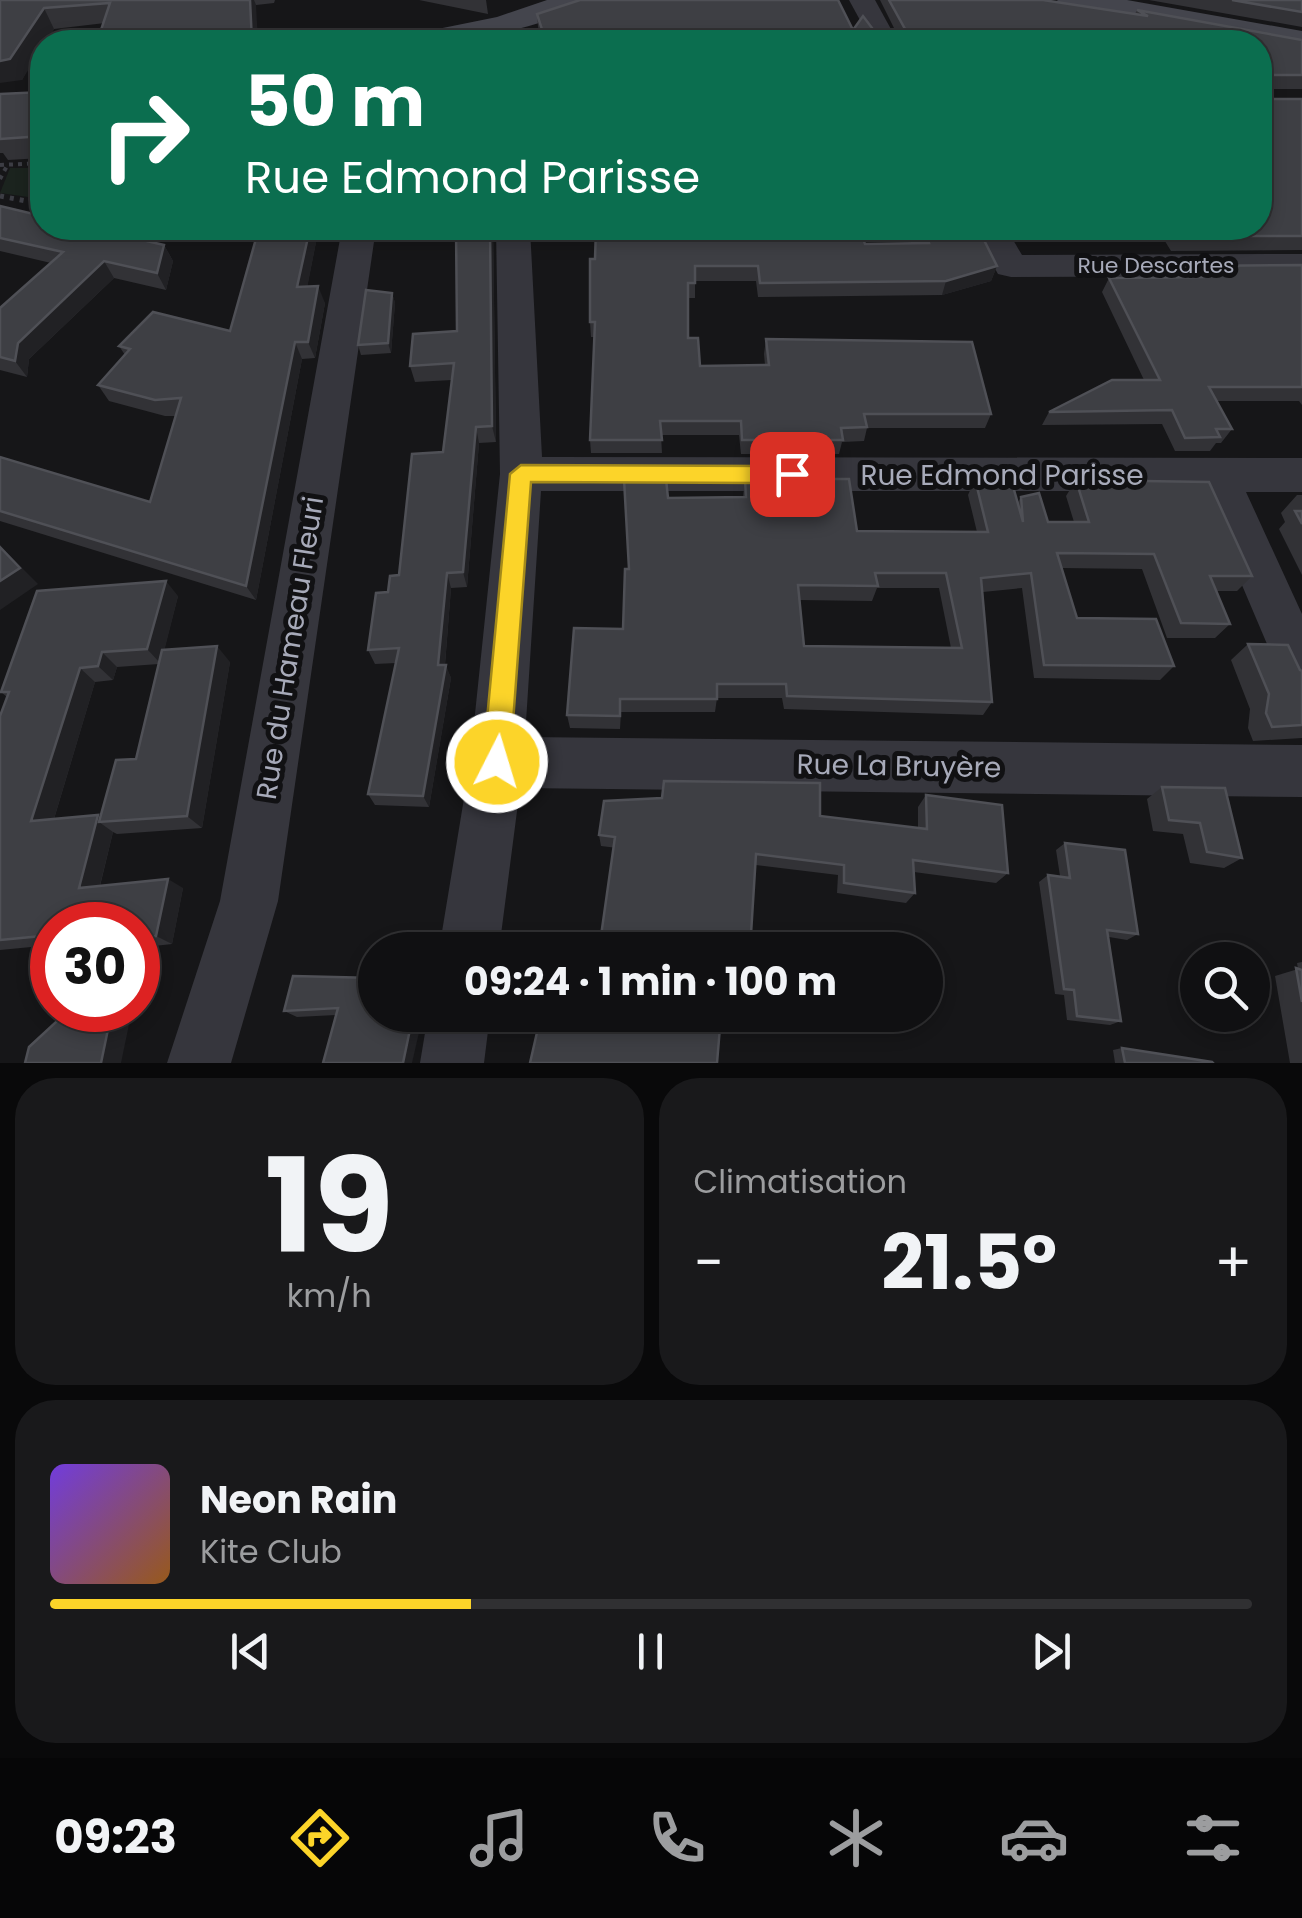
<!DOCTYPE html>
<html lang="fr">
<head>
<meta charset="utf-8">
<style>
	:root { --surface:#101012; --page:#19191b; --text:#f1f3f6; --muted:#9c9d9f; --line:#303032; --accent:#fcd429 }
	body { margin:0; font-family:Poppins,sans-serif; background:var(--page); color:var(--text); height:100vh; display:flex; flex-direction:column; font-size:38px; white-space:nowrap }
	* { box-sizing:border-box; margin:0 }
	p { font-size:32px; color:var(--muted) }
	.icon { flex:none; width:55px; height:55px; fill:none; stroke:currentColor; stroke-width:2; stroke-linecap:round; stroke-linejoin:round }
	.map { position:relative; height:1063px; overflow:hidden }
	.drawer { display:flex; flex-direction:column; gap:15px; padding:15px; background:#09090a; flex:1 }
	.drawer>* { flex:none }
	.hud { position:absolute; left:30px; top:30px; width:1242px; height:210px; border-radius:40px; box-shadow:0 5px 15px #0003,0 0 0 2px var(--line); background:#0b6e4f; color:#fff; overflow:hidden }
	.fabs { position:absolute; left:1180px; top:942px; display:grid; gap:20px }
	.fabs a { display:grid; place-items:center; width:90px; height:90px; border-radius:50%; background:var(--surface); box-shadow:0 5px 15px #0003,0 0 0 2px var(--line); font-size:50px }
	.speed { position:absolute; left:30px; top:902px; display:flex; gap:20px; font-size:50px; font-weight:700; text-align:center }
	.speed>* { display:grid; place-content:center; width:130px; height:130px; border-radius:50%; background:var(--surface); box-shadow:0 5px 15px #0003,0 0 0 2px var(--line); line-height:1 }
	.speed .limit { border:15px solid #d22; background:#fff; color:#111 }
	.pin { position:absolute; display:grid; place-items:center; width:85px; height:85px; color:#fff; margin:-42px; border-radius:20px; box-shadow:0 5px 15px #0006 }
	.me { position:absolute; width:110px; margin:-55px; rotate:5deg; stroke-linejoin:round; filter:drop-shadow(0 0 8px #0008) }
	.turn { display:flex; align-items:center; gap:35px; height:210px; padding:0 50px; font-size:45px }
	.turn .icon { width:130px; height:130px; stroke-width:2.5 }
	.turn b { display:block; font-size:70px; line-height:85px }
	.big { font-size:75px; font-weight:700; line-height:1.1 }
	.drawer .tile { flex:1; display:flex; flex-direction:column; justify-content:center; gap:15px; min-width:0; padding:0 35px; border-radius:40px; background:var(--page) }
	.drawer .dial { align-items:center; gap:0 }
	.dial b { font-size:130px; line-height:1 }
	.song { display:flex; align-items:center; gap:30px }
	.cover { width:120px; height:120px; border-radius:15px; background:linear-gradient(135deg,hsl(260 70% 55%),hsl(30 70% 35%)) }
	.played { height:10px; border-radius:5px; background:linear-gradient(90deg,var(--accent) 35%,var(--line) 35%) }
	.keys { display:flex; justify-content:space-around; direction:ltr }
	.heat { display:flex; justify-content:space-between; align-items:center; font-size:55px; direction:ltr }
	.drawer .tiles { flex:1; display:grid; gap:15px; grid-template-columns:1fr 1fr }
	.tile:last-child { grid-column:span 2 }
	.trip { position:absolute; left:358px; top:932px; width:585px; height:100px; border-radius:50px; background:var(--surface); box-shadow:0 5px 15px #0003,0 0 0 2px var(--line); font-weight:700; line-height:100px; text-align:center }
	.tabs { display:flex; height:160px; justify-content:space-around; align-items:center; background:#060607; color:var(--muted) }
	.tabs .icon { width:70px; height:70px }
	.tabs .active { color:var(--accent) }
	.tabs b { font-size:45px; color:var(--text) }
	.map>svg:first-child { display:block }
</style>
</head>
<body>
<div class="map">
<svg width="1302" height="1063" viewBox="0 0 1302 1063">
	<rect width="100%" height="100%" fill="#161618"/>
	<path fill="#1b231e" d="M10,168H42V199L0,193Z"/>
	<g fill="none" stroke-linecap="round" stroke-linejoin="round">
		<g stroke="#3c3d44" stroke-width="4" stroke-dasharray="4 5" stroke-linecap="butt">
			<path d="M0,165L42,163"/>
			<path d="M0,179L8,164"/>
		</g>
		<path stroke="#3c3d44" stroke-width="5" stroke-dasharray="4 6" stroke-linecap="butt" d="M0,196L42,204"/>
		<g fill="#36363d" fill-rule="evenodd">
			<path d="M849,0H875L898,42H872Z"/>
			<path d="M504,17L517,25L518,42H491V25Z"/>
			<path d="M342,228H376L278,901L231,1063H167L220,901Z"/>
			<path d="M496,228H530L542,457L1302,458V492H1246L1302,614V690L1284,684L1202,491H541L525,737L1302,745V797L520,788L499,950H439L470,762L500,474Z"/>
			<path d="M972,228H1006L1022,255L1302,254V276L1011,277L998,274Z"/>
			<path d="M428,1015H490L484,1063H420Z"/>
		</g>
		<g fill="#44454d" fill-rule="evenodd">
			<path d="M547,0H594L589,7C527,28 470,46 403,42L408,35L497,17Z"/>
			<path d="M1057,0H1127L1302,31V51L1073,9L1062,7Z"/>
		</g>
	</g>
	<g fill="#323236" fill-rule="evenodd">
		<path d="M0,0H275L274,3L54,29L46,42H42L22,80Z"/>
		<path d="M419,0H486L488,14Z"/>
		<path d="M880,0H1043L1135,14L1137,10L1302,40V89H1265V99H1302V250L1171,251L1160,233L1084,232L1081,240L1042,241L1036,228H1260V42H543L538,27L537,14L875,32L895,30Z"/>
		<path d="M1149,0H1302V27Z"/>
		<path d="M42,92V158L8,160L3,153H0V94Z"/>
		<path d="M0,206L164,245L173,261L166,290L114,278L29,359L27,377L0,370V308L51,263L0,251Z"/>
		<path d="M259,228H340L338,232H318L307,287L325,303L315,358L302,359L256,600L0,521V457L150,502L175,416H165L109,401L98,385L125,355L119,346L230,331Z"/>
		<path d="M456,228H493L496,442L479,443L467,587L451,588L445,665L451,678L429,807L375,805L368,794L396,663L375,664L368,650L388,592L399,575L443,452L452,380L415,382L410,366L457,331Z"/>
		<path d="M915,228H978L997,266L991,281L942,295L758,297L756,281H695V298H688V338L700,366L765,365L764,354L766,339L991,414L985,428H867L864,441L842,442L839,454H741L739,435H661L662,453H591L590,440L594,337H591L590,322L595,259L865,244L920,243Z"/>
		<path d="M1302,265V405L1299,401H1217L1232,429L1221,443H1216L1210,451H1175L1162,424L1042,425L1049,412L1144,380L1102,292L1109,278L1189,277L1196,266Z"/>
		<path d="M392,293L395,303L391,353L361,355L358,345Z"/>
		<path d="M745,479L857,531L977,532L968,495L975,479L1018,502L1021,497L1048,522H1074L1066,496L1076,480L1252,576L1237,591H1216L1230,624L1215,638H1167L1142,569L1062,568L1077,618L1174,666L1160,680L1034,678L1022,588L983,592L992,702L983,715L784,709L782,698H717L715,712H621L620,729L570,728L567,715L623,629L668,498L743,497ZM877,588H939L951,648L804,646L799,600L872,601Z"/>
		<path d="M1297,495H1302V575L1279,529L1285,522L1281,513Z"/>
		<path d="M178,596L164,650L230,662L202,828L117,834L113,832L100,886L183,888L172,944L145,947L138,984V925H52V945L0,950V716L7,697L1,692ZM159,664L136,759L100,817L54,819L95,682L113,680L117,667Z"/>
		<path d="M1248,644L1302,671V738L1253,741L1248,728L1250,709L1231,660Z"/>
		<path d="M1162,787L1242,858L1224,868L1190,863L1183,834L1153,831L1147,799Z"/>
		<path d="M926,795L1008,873L996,883L914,872L915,893L906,903L837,893L838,875L601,846L599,835L820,816L918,828V807Z"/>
		<path d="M1065,843L1138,934L1127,940L1109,937L1121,1021L1110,1025L1067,1020L1064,995L1055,994L1039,882L1048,875L1060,876L1056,850Z"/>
		<path d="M1302,962V1063H1290L1275,976L1298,969L1297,963Z"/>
		<path d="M293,976L412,1063L336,1015L297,1017L284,1011Z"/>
		<path d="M1122,1048L1213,1063H1115L1113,1050Z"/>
	</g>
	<g fill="#212124">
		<path d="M250,0H254L256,5L258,42H252Z"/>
		<path d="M44,8L54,29L46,42H42V48L22,80L0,83V61Z"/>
		<path d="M310,228H317L318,232L304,304L297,287Z"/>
		<path d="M490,228H493L496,442L492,426Z"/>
		<path d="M164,245L173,261L166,290L157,273Z"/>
		<path d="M104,261L114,278L29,359L27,377L15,361L18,343Z"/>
		<path d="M997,266L991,281L942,295L946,281Z"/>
		<path d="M318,286L325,303L315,358L308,342Z"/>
		<path d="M392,293L395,303L391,353L388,343Z"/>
		<path d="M295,342L302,359L256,600L246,586Z"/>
		<path d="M476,427L479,443L467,587L463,572Z"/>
		<path d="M0,546L38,584L0,610Z"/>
		<path d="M447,573L451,588L444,676L446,665L451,678L429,807L423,796L438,665Z"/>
		<path d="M166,581L178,596L161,664L147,649Z"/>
		<path d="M217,646L230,662L202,828L187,816Z"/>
		<path d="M102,652L117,667L113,680L98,666Z"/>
		<path d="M80,668L95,682L50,832L31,821Z"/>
		<path d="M98,815L108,822H99L113,832L97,897L79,888Z"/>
		<path d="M168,879L183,888L172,944L156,936Z"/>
		<path d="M138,943L145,947L138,984Z"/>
		<path d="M112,1010H132L121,1063H101Z"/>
		<path d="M413,1015H423L412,1063H403Z"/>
	</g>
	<g fill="#3e3f44" stroke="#4f5056" stroke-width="2.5" fill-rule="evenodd">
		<path d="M0,0H250L252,42H97L110,3L44,8L10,59L0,61Z"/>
		<path d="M580,0H838L853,30L863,16L875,32L905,29L889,0H1043L1148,16L1137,10L1302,40V75H1265V99H1302V236H1179L1173,228H1260V42H958L952,30L860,36L864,42H546L537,14Z"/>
		<path d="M1232,0H1302V12Z"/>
		<path d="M42,92V136L0,139V94Z"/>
		<path d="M0,206L42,216V228H90L164,245L157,273L104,261L18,343L15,361L0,357V308L63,252L0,238Z"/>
		<path d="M259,228H310L297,287L318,286L308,342H295L246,586L0,511V457L150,502L181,398L155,400L98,385L130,349L119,346L153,312L230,331Z"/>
		<path d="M456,228H490L492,426L476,427L463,572L447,573L438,665H446L423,796L368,794L399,648L368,650L376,593L388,592L390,576L399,575L412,454L443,452L454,363L410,366L413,334L457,331Z"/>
		<path d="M596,228H859L865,244L929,243L924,228H978L997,266L946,281L760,283L758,266H695V283H688V338H698L700,366L769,365L766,339L972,342L991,414H864L867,427L841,428L843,440H742L741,421H660L662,440H590L595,322H590V259H595Z"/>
		<path d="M1302,265V387H1209L1232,429H1216L1220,437L1185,438L1172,410L1049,412L1112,380H1160L1109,278L1203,277L1196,266Z"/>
		<path d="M366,290L392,293L388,343L358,345Z"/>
		<path d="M624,479H666L668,498L746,497L745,479H849L857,531L988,532L975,479H1011L1023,522L1021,497L1039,493L1048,522H1089L1076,480L1209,482L1252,576H1210L1230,624L1181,623L1154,554L1057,553L1077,618L1156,619L1174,666L1044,665L1031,573L981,578L992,702L787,696L786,684H717V699H620V716L567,715L574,628L623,629L625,569H629ZM875,573H946L962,648L804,646L798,585L878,586Z"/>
		<path d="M1295,511H1302V524Z"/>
		<path d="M0,547L20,568L0,581Z"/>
		<path d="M166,581L147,649L102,652L98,666L80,668L31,821L98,815L79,888L168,879L156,936L138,938V925H52V935L0,940V716L9,692H1L37,591Z"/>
		<path d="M1248,644L1288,645L1300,670L1302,671V725L1272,727L1266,713L1269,694Z"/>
		<path d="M217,646L187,816L99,822L116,760L136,759L162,650Z"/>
		<path d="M664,781L820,783V816L927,829L926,795L1002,805L1008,873L913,860L915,893L844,883V865L756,854L750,950H599L615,837L599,835L604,801L662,798Z"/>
		<path d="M1162,787L1225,788L1242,858L1207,852L1200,823L1169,820Z"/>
		<path d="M1065,843L1125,850L1138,934L1107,930L1121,1021L1077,1016L1074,990L1064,989L1048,875L1070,878Z"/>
		<path d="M1296,968L1302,970V1002Z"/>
		<path d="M293,976L375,978V1015H413L403,1063H323L338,1008L284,1011Z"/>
		<path d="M69,1010H112L101,1063H25L29,1047Z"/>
		<path d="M541,1015H557L625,1028L626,1015H721L717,1063H530Z"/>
		<path d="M1122,1048L1212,1062L1213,1063H1125Z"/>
	</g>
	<path fill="#fcd429" stroke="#a48a1b" stroke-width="2.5" d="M521,465L792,466L803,474L792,483L531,482L510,762L506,771L497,774L487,771L483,762L510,474Z"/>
	<g text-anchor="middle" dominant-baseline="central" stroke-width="10" stroke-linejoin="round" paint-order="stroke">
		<g font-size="22" fill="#a7aab9" stroke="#111113">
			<text x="1156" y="265">Rue Descartes</text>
		</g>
		<g font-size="28" fill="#a7aab9" stroke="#111113">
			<text x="1002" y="475">Rue Edmond Parisse</text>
			<text transform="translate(290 648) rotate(-81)">Rue du Hameau Fleuri</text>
			<text transform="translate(899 766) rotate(1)">Rue La Bruyère</text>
		</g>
	</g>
</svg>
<div class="fabs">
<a><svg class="icon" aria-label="search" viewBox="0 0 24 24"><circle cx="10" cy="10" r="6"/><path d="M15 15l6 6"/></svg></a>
</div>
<div class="speed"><div class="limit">30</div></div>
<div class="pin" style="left:792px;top:474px;background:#d93025"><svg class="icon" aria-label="arrive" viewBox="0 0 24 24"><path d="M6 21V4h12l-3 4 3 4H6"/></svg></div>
<svg class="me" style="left:497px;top:762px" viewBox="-20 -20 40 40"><circle r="17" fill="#fcd429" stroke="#fff" stroke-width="3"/><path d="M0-11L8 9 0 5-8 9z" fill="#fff"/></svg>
<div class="trip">09:24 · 1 min · 100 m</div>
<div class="hud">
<div class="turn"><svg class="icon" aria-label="right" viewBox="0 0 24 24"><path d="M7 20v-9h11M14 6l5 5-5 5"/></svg><div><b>50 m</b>Rue Edmond Parisse</div></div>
</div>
</div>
<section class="drawer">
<div class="tiles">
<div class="tile dial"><b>19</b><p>km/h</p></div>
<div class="tile"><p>Climatisation</p>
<div class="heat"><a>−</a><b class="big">21.5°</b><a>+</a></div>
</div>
<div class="tile">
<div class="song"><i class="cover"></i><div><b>Neon Rain</b><p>Kite Club</p></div></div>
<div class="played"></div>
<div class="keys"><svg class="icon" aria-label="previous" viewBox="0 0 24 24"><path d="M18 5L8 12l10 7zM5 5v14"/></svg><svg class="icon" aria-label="pause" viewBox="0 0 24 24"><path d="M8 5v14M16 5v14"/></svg><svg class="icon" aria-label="next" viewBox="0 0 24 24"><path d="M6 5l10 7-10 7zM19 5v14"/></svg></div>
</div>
</div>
</section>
<nav class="tabs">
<b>09:23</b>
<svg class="icon active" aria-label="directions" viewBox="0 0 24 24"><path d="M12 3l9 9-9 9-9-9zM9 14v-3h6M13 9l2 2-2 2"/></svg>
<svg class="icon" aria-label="music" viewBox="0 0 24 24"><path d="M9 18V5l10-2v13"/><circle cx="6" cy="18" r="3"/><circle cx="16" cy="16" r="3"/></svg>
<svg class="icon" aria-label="phone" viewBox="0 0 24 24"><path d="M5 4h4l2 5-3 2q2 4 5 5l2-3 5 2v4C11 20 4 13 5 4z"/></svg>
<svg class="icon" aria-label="climate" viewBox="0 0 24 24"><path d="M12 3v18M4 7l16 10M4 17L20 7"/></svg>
<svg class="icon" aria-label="car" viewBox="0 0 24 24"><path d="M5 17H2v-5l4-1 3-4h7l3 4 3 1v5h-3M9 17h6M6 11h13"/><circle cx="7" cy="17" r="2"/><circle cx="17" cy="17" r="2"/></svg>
<svg class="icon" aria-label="filters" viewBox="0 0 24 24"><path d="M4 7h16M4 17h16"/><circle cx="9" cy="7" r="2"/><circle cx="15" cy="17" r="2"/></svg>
</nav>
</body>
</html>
